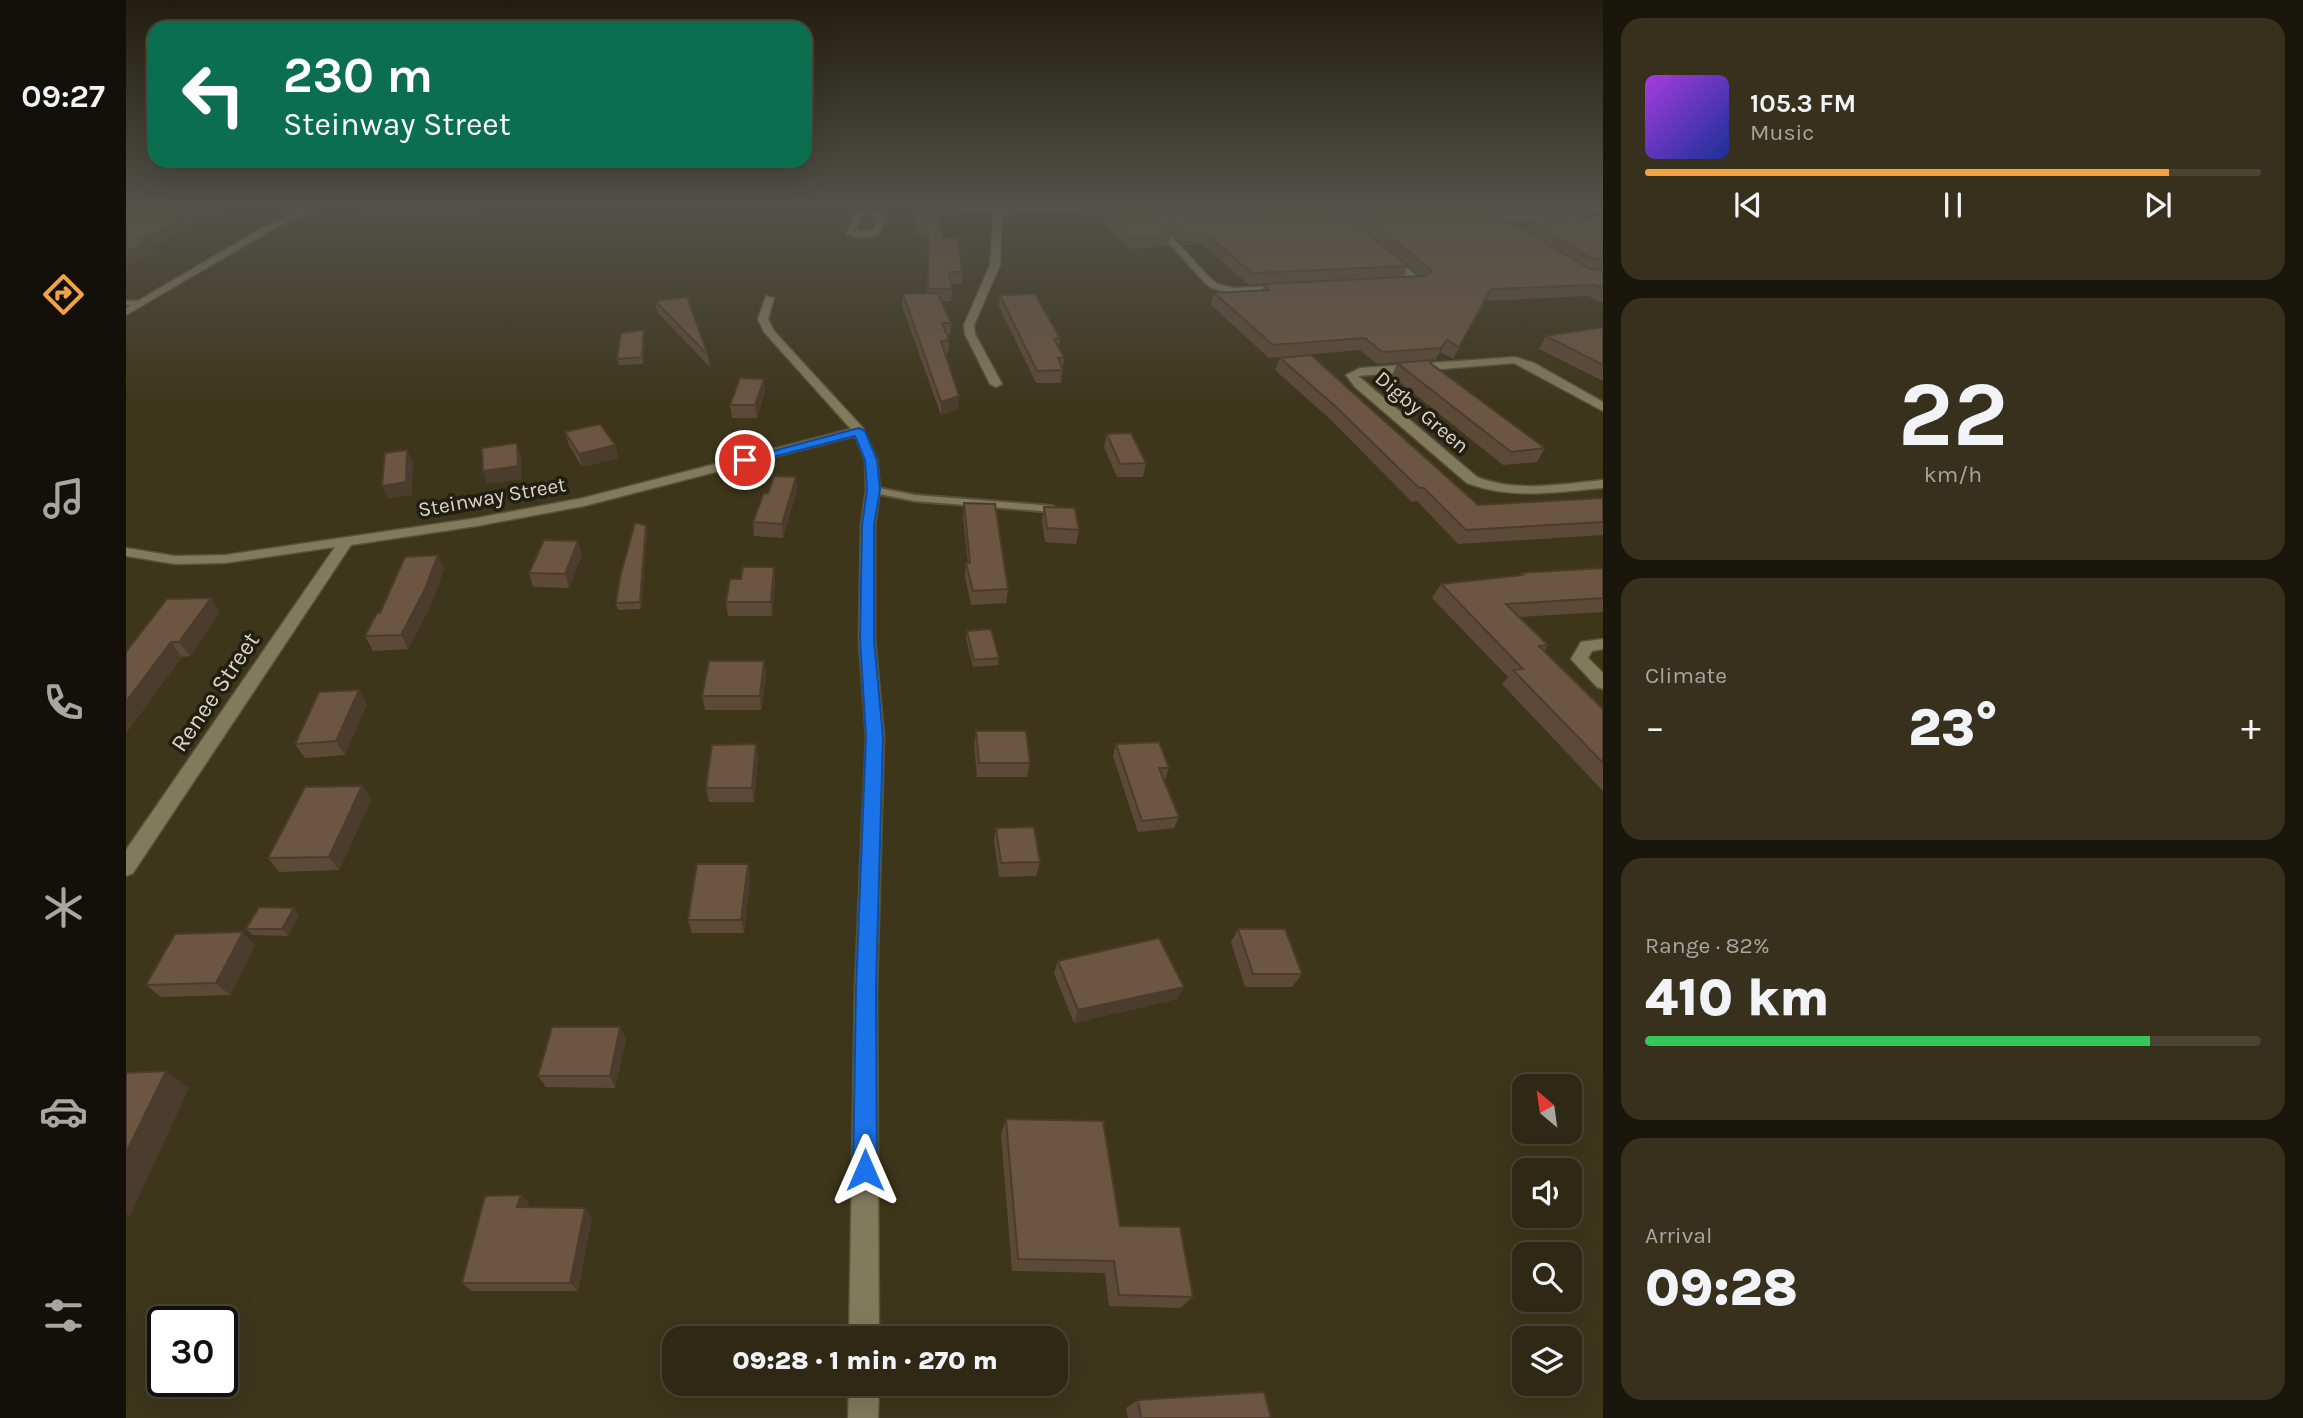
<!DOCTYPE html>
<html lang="en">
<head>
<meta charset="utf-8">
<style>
	:root { --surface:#2e2814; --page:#36301d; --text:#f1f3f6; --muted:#a7a6a0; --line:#494434; --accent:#f4a344 }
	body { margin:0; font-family:Karla,sans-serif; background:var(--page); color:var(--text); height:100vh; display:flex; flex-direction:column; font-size:26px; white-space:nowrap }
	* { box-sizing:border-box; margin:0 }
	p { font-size:23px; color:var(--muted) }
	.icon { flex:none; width:38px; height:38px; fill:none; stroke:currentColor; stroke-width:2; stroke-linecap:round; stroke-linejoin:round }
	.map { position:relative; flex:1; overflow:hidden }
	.side { display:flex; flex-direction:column; gap:18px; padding:18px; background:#19160b; width:700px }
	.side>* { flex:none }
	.top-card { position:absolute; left:21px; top:21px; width:665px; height:147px; border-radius:21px; box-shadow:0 7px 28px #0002,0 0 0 2px var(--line); background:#0b6e4f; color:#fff; overflow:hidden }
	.needle { width:46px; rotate:331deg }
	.controls { position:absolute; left:1386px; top:1074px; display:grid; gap:14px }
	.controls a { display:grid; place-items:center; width:70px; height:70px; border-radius:14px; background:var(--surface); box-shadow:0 7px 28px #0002,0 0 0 2px var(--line); font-size:35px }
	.speed { position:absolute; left:21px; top:1306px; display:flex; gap:14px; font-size:35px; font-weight:700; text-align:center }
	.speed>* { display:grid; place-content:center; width:91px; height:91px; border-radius:50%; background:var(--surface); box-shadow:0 7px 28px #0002,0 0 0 2px var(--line); line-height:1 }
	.speed .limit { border:4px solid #111; border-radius:10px; background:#fff; color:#111 }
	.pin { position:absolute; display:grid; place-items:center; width:60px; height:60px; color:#fff; margin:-30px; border:4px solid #fff; border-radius:50%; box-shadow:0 2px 7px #0007 }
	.me { position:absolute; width:77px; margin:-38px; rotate:0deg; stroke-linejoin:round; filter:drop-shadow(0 0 5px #0008) }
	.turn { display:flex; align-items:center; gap:24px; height:147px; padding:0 21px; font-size:32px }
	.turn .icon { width:91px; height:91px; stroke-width:2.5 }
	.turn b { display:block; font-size:49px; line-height:60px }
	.big { font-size:52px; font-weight:800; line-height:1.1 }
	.side .card { flex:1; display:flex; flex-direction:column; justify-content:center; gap:10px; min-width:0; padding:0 24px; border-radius:21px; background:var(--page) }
	.side .dial { align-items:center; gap:0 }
	.dial b { font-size:91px; line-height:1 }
	.song { display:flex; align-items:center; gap:21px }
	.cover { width:84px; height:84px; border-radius:10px; background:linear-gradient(135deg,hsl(280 70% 55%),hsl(230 70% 35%)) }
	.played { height:7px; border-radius:4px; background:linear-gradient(90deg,var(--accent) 85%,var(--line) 85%) }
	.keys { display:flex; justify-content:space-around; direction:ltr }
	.heat { display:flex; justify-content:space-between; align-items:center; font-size:38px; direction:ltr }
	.charge { height:10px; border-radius:5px; background:linear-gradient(90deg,#34c759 82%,var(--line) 0) }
	.trip { position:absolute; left:536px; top:1326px; width:406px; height:70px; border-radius:21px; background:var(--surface); box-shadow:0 7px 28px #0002,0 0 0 2px var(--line); font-weight:800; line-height:70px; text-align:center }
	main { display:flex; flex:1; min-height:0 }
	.dock { display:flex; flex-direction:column; width:126px; justify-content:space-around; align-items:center; background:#121008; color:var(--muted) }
	.dock .icon { width:49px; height:49px }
	.dock .selected { color:var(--accent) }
	.dock b { font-size:32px; color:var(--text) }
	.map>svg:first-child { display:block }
</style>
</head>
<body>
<main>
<nav class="dock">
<b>09:27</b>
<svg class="icon selected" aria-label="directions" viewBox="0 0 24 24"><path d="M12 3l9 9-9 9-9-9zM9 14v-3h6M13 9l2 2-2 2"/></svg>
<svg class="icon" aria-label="music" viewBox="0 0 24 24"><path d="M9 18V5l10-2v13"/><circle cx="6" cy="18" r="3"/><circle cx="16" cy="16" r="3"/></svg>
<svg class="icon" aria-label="phone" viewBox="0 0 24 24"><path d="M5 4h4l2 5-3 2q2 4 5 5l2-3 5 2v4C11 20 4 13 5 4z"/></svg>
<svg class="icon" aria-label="climate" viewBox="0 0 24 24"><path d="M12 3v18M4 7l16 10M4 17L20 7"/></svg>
<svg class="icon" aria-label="car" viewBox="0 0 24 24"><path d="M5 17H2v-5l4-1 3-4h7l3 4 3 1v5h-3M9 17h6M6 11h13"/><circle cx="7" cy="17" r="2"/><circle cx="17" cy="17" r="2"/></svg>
<svg class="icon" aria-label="filters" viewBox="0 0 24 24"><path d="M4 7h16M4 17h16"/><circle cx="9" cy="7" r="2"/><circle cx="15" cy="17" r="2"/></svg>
</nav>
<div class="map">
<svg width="1477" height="1418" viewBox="0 0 1477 1418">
	<rect width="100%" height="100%" fill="#3e361b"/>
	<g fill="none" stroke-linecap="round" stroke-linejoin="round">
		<defs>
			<g id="service">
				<path d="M0,301H14L18,303L14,305H0Z"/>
				<path d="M747,487L789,495L926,506L931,509L926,512L789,501L743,492L742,490Z"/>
			</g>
			<g id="minor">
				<path d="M740,206H748L746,211L761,216L752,235L735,238L720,234L730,212L738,211ZM741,215L752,218L746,231H728L736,216Z"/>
				<path d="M1158,206L1208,207L1298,282L1293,285L1107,294L1086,288L1078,282L1028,226L1030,219L1045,216ZM1181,208L1203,211L1284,280L1107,288L1092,284L1084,278L1036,226L1037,223L1045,220Z"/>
				<path d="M872,209L876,211L874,265L848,325L849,334L876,384L870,387L864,384L839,334L838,325L864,265L868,211Z"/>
				<path d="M1370,216H1459L1463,218L1459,220H1367Z"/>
				<path d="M640,296L648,298L642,319L648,331L737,428L751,460L754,490L749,525V639L758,737L751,988L753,1339H723L729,988L740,737L733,639L735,525L740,490L739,460L729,436L458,506L351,526L225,545L7,873L0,876V850L209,547L99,563L49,564L0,556V548L49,556L99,555L351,518L457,498L725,429L638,332L632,319Z"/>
				<path d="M1389,357L1408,363L1477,402V411L1388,363L1232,376L1351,477C1392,493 1434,484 1477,480V488C1430,492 1386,500 1341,483L1229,387L1220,375L1234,368Z"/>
				<path d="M1477,639V649L1466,651L1462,658L1477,673V689L1471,687L1445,659L1455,642Z"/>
				<path d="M723,1384H753L752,1418H722Z"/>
			</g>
			<g id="tertiary">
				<path d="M792,206L872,209L1012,206L1008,208L872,213Z"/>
				<path d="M1443,206L1477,209V213L1447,208Z"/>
			</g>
			<path id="secondary" d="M183,206H193L142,232L0,315V308L136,228Z"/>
		</defs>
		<use href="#service" stroke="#58523a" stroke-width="4"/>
		<use href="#minor" stroke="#58523a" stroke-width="3"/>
		<use href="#tertiary" stroke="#58523a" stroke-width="3"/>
		<use href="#secondary" stroke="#58523a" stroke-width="3"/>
		<use href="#service" fill="#827a5d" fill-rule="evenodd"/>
		<use href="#minor" fill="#827a5d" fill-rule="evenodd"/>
		<use href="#tertiary" fill="#827a5d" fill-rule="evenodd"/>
		<use href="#secondary" fill="#827a5d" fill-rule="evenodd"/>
	</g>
	<g fill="#5d4938">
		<path d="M235,206H364L353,215L236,210Z"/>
		<path d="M1008,206H1060L1058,212L1282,266L1277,277L1294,276L1220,214L1222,209L1213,206H1357L1399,230L1404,220L1477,216V303L1462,296L1359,301L1327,359L1315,352L1309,360L1251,364L1234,350L1143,358L1085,305L1088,293L1136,291L1138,284L1123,285L1076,244L1057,245L1039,225L1041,216L1029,218L1045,235L1042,246L1003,249L971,218L973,208Z"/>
		<path d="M813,223L817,238L836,272V284H825L826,289L825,301H815L825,323L824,335H821L823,340L822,353H819L832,409L815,415L776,306L777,294L801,293L802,236H789V225Z"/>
		<path d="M874,295L934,338L933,348L938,357L935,383H910L873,307Z"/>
		<path d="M529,301L582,355L584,367L531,312Z"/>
		<path d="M1477,327V381L1413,349L1420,336Z"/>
		<path d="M519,336L517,364L493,365L491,359Z"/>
		<path d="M1154,358L1352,505L1477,498V535L1332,544L1291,501L1286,502L1204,419L1149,370Z"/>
		<path d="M1271,363H1305L1419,448L1411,462L1377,465L1266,376Z"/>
		<path d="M639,391L631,418H606L604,405Z"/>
		<path d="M439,432L489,445L492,458L456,467L443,445Z"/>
		<path d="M981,434L1020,463L1017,477H991L978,447Z"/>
		<path d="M670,477L671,491L657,538L628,536L627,522L642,494Z"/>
		<path d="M838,503L882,589L880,603L845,605L839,577L840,563H842L837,517Z"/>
		<path d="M918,507L953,530L950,544L919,542L916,520Z"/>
		<path d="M520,525L521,532L515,609L492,610L490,603Z"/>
		<path d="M452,541L456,555L443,588L407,587L403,573Z"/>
		<path d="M312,555L318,569L305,605L282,649L247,651L239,636L254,613Z"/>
		<path d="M1477,568V612L1393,617L1422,645L1418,651L1477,709V791L1376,684L1382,677L1306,598L1315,584L1394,575L1395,573Z"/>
		<path d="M615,579L649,581L646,616H602L600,602Z"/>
		<path d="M41,599L94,612L64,656L56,657L0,733Z"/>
		<path d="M841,631L873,658L872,665L847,667L840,638Z"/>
		<path d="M638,661L640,675L635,710H579L576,696Z"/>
		<path d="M241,704L219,755L179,758L169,744Z"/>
		<path d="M850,731L904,763L901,777H851L848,745Z"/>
		<path d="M630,744L632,759L628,802H583L580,788Z"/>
		<path d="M990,744L1043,768L1039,779H1037L1053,817L1048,828L1012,832L987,756Z"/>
		<path d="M236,786L245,800L213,870L153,872L142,858Z"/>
		<path d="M870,828L914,862L910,876L873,877L868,841Z"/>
		<path d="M622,864L624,878L618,933H566L562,920Z"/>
		<path d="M168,908L173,915L162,936L127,935L120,929Z"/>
		<path d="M1112,929L1176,974L1166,987H1119L1105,942Z"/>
		<path d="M129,945L104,995L35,997L20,985Z"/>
		<path d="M932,961L1058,987L1051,999L948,1023L928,973Z"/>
		<path d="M494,1027L500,1039L489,1088L420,1087L412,1076Z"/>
		<path d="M880,1119L994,1226L1067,1297L1054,1308L983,1306L979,1273L886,1271L875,1134Z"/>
		<path d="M395,1195L403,1204L402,1207L466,1217L452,1291H346L336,1283Z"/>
		<path d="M1012,1400L1145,1418H1002L1000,1408Z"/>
	</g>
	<g fill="#4c3c2e">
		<path d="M79,206H104L26,248L28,252L0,267V252L12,241Z"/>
		<path d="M350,206H364L353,215Z"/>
		<path d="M1041,206H1060L1058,212L1027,218L1030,208Z"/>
		<path d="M1365,289L1359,301L1327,359L1333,347Z"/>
		<path d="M518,330L519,336L517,364L516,357Z"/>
		<path d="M1321,340L1315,352L1309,360L1315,348Z"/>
		<path d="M638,379L639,391L631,418L629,405Z"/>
		<path d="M833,396L832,409L815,415V402Z"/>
		<path d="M391,443L395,456L396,479L361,484L357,471Z"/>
		<path d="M489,445L492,458L456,467L453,454Z"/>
		<path d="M281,450L287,463L286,495L262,499L256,486Z"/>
		<path d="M670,477L671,491L657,538L656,524Z"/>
		<path d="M520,525L521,532L515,609L514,602Z"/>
		<path d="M452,541L456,555L443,588L439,574Z"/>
		<path d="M312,555L318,569L305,605L282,649L275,635Z"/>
		<path d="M648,567L649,581L646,616L645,602Z"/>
		<path d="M85,598L94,612L64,656L53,642Z"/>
		<path d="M45,642L56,657L0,733V702Z"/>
		<path d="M638,661L640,675L635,710L634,696Z"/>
		<path d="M233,690L241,704L219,755L210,741Z"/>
		<path d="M630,744L632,759L628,802L626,788Z"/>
		<path d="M236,786L245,800L213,870L203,857Z"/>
		<path d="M622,864L624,878L618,933L615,920Z"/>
		<path d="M168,908L173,915L162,936L156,929Z"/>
		<path d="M117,932L129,945L104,995L90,983Z"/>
		<path d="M1058,987L1051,999L948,1023L952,1010Z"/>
		<path d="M494,1027L500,1039L489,1088L484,1076Z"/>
		<path d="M40,1071L63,1088L4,1216L0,1214V1153Z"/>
		<path d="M395,1195L403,1204L400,1216L391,1207Z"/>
		<path d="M459,1208L466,1217L452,1291L444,1283Z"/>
	</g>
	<g fill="#6c5541" stroke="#4c3c2e" stroke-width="2">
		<path d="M0,206H79L12,241H22L0,252Z"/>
		<path d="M791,206H813V223L817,238H832L836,272H823L826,289H802V225H789Z"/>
		<path d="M1009,206H1041L1030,208L1028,217L1045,235L1005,238L973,208Z"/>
		<path d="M1184,206H1208L1282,266L1126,273L1079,233L1060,234L1041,215L1066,211L1069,214Z"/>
		<path d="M1226,206H1357L1466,270L1477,269V288L1469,285L1365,289L1333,347L1321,340L1315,348L1256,352L1239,338L1147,345L1088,293L1143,290L1138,284L1298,276L1306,271Z"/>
		<path d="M1477,216V259H1469L1459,255L1404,220Z"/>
		<path d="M812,293L825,323H816L823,340L815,341L833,396L815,402L777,294Z"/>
		<path d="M909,294L934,338L928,339L938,357L932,358L937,370L911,371L874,295Z"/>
		<path d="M561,297L582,355L529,301Z"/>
		<path d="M1477,327V365L1420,336Z"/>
		<path d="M518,330L516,357L491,359L495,333Z"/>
		<path d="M1185,355L1352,505L1477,498V522L1340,530L1298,488H1293L1209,406L1154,358Z"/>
		<path d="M1306,360L1304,363L1419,448L1385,452L1271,363Z"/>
		<path d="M614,378L638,379L629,405H604Z"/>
		<path d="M474,424L489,445L453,454L439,432Z"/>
		<path d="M1005,433L1020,463L994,464L981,434Z"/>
		<path d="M391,443L392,466L357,471L356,448Z"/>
		<path d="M281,450L280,482L256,486L259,453Z"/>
		<path d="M648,476L670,477L656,524L627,522L638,493L642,494Z"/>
		<path d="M838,503L869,504L882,589L847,591L840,563H844Z"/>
		<path d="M918,507L949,508L953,530L921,528Z"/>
		<path d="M509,523L520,525L514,602L490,603L494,577Z"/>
		<path d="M418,540L452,541L439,574L403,573Z"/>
		<path d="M312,555L298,591L275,635L239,636L251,613H254L279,557Z"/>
		<path d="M617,567H648L645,602H600L604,579H615Z"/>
		<path d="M1477,568V598L1380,604L1422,645L1413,646L1477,709V763L1387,670L1397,669L1315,584L1397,575L1395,573Z"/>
		<path d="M85,598L53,642H45L0,702V652L41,599Z"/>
		<path d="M865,629L873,658L848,660L841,631Z"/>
		<path d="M583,661H638L634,696H576Z"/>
		<path d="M233,690L210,741L169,744L193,692Z"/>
		<path d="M850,731H900L904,763H853Z"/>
		<path d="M1033,742L1043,768H1033L1053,817L1016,821L990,744Z"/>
		<path d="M630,744L626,788H580L586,745Z"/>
		<path d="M236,786L203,857L142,858L179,787Z"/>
		<path d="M908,827L914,862L875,863L870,828Z"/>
		<path d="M571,864H622L615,920H562Z"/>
		<path d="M133,907L168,908L156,929H120Z"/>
		<path d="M1112,929H1159L1176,974H1127Z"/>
		<path d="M117,932L90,983L20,985L49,934Z"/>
		<path d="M1033,938L1058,987L952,1010L932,961Z"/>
		<path d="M426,1027H494L484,1076H412Z"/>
		<path d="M40,1071L0,1153V1073Z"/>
		<path d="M880,1119L977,1121L994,1226L1054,1227L1067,1297L993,1295L988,1261L892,1259Z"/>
		<path d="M395,1195L391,1207L459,1208L444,1283H336L359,1196Z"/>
		<path d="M1138,1392L1145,1418H1015L1012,1400Z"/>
	</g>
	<linearGradient id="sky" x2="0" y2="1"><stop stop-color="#221e0f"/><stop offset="0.51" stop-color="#52524a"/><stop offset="1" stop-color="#52524a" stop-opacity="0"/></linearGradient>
	<rect width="1477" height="404" fill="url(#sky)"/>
	<path fill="#1a73e8" stroke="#114b97" stroke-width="2" d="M733,428L739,431L751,460L754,490L748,525V639L757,737L750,988L751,1170L747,1179L739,1182L730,1179L727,1170L730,988L740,737L734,639L736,525L741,490L739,460L729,436L619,464L613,460Z"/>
	<g text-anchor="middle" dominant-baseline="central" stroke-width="7" stroke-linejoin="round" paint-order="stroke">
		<g font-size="21" fill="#dbd6c7" stroke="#211e12">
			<text transform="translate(1296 412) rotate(40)">Digby Green</text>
			<text transform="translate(366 497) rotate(-10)">Steinway Street</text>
		</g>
		<g font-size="24" fill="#dbd6c7" stroke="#211e12">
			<text transform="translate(89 692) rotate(-56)">Renee Street</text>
		</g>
	</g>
</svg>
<div class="controls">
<a><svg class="needle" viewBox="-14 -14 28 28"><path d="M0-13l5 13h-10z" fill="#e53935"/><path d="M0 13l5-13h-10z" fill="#a7a6a0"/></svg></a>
<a><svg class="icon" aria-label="sound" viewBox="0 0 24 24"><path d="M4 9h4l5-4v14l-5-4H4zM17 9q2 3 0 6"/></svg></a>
<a><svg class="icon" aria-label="search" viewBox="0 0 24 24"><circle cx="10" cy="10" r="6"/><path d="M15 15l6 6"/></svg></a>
<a><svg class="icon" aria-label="layers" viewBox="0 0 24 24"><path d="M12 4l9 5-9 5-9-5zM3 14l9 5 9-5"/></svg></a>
</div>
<div class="speed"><div class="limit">30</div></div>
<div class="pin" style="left:619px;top:460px;background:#d93025"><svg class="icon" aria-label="arrive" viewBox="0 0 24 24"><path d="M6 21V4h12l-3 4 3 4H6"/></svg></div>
<svg class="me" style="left:739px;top:1170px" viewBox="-20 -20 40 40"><path d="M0-17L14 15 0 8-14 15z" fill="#1a73e8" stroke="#fff" stroke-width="4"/></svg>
<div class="trip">09:28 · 1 min · 270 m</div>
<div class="top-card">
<div class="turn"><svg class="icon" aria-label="left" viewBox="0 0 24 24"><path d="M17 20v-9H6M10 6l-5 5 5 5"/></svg><div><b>230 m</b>Steinway Street</div></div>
</div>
</div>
<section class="side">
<div class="card">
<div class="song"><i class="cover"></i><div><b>105.3 FM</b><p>Music</p></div></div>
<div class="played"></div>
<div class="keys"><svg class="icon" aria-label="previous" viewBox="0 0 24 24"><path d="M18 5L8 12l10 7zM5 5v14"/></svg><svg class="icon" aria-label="pause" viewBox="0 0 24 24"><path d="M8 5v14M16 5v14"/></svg><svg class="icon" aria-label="next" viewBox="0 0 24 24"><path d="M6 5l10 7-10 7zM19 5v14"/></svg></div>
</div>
<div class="card dial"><b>22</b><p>km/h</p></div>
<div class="card"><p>Climate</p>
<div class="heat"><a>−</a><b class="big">23°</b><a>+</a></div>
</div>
<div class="card"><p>Range · 82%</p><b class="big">410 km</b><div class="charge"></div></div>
<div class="card"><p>Arrival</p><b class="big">09:28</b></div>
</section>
</main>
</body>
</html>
